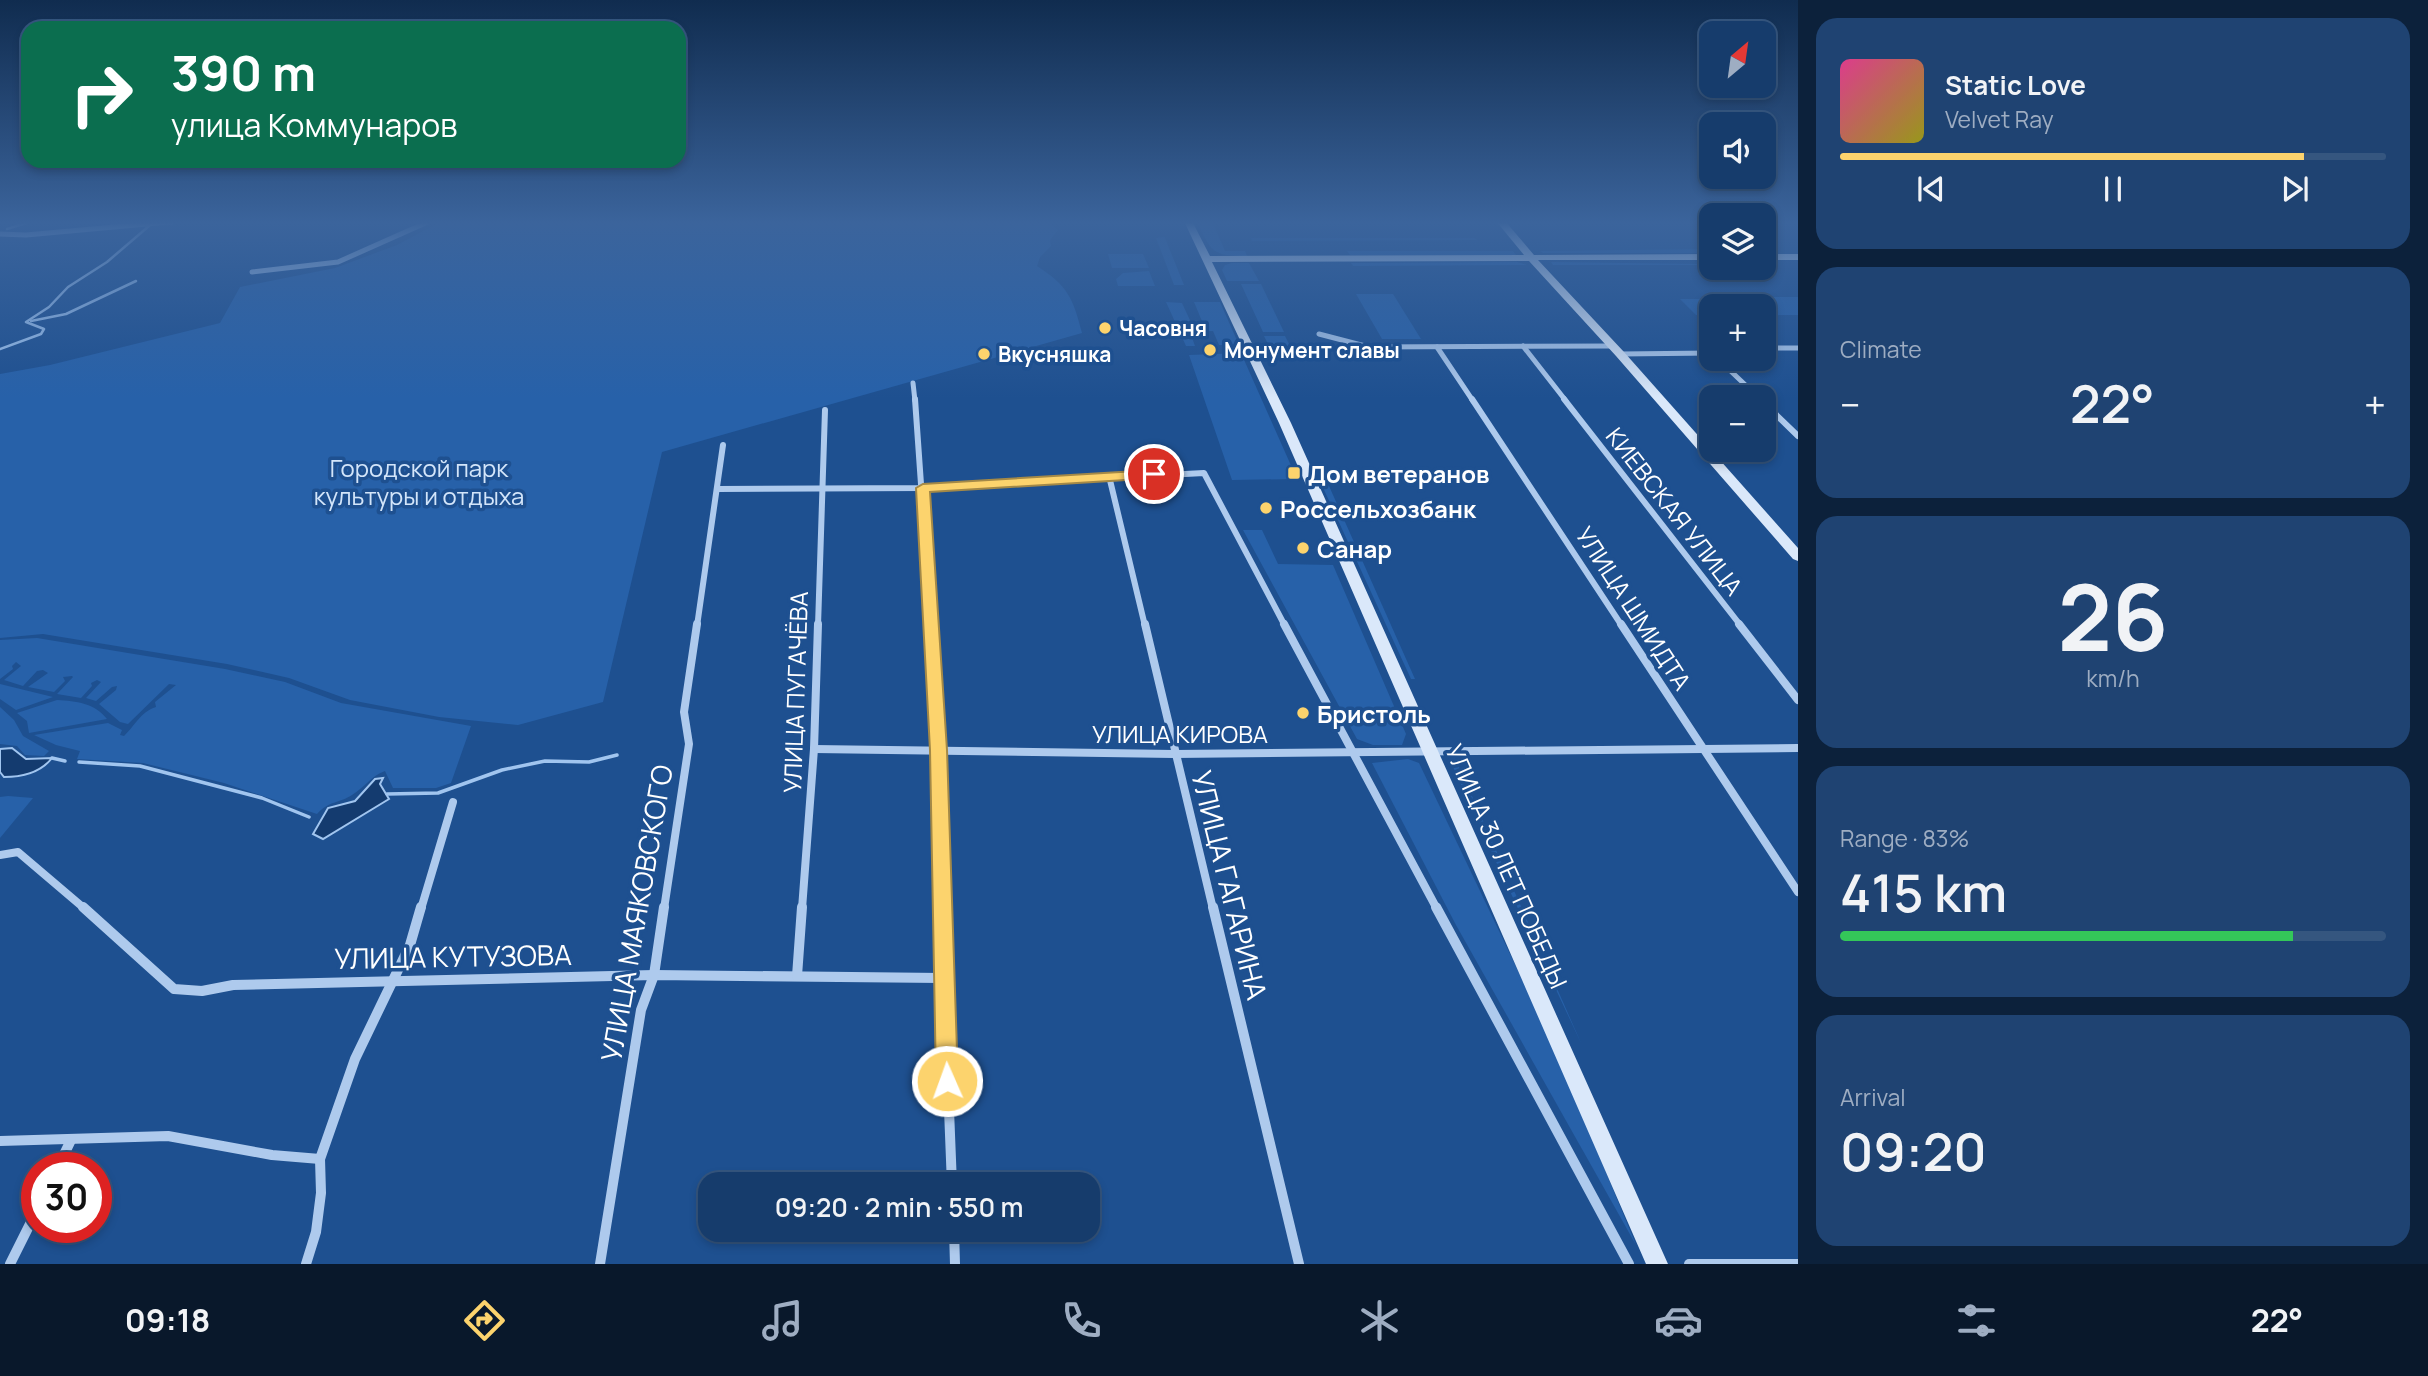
<!DOCTYPE html>
<html lang="en">
<head>
<meta charset="utf-8">
<style>
	:root { --surface:#163c6c; --page:#1f4372; --text:#f1f3f6; --muted:#9eadc2; --line:#35567f; --accent:#fcd36d }
	body { margin:0; font-family:Manrope,sans-serif; background:var(--page); color:var(--text); height:100vh; display:flex; flex-direction:column; font-size:26px; white-space:nowrap }
	* { box-sizing:border-box; margin:0 }
	p { font-size:23px; color:var(--muted) }
	.icon { flex:none; width:38px; height:38px; fill:none; stroke:currentColor; stroke-width:2; stroke-linecap:round; stroke-linejoin:round }
	.map { position:relative; flex:1; overflow:hidden }
	.sheet { display:flex; flex-direction:column; gap:18px; padding:18px; background:#0c213b; width:630px }
	.sheet>* { flex:none }
	.guide { position:absolute; left:21px; top:21px; width:665px; height:147px; border-radius:21px; box-shadow:0 4px 10px #0003,0 0 0 2px var(--line); background:#0b6e4f; color:#fff; overflow:hidden }
	.needle { width:46px; rotate:29deg }
	.tools { position:absolute; left:1699px; top:21px; display:grid; gap:14px }
	.tools a { display:grid; place-items:center; width:77px; height:77px; border-radius:14px; background:var(--surface); box-shadow:0 4px 10px #0003,0 0 0 2px var(--line); font-size:35px }
	.speed { position:absolute; left:21px; top:1152px; display:flex; gap:14px; font-size:35px; font-weight:700; text-align:center }
	.speed>* { display:grid; place-content:center; width:91px; height:91px; border-radius:50%; background:var(--surface); box-shadow:0 4px 10px #0003,0 0 0 2px var(--line); line-height:1 }
	.speed .limit { border:10px solid #d22; background:#fff; color:#111 }
	.pin { position:absolute; display:grid; place-items:center; width:60px; height:60px; color:#fff; margin:-30px; border:4px solid #fff; border-radius:50%; box-shadow:0 2px 7px #0007 }
	.me { position:absolute; width:77px; margin:-38px; rotate:358deg; stroke-linejoin:round; filter:drop-shadow(0 0 5px #0008) }
	.turn { display:flex; align-items:center; gap:24px; height:147px; padding:0 35px; font-size:32px }
	.turn .icon { width:91px; height:91px; stroke-width:2.5 }
	.turn b { display:block; font-size:49px; line-height:60px }
	.big { font-size:52px; font-weight:600; line-height:1.1 }
	.sheet .card { flex:1; display:flex; flex-direction:column; justify-content:center; gap:10px; min-width:0; padding:0 24px; border-radius:21px; background:var(--page) }
	.sheet .dial { align-items:center; gap:0 }
	.dial b { font-size:91px; line-height:1 }
	.song { display:flex; align-items:center; gap:21px }
	.cover { width:84px; height:84px; border-radius:10px; background:linear-gradient(135deg,hsl(330 70% 55%),hsl(60 70% 35%)) }
	.played { height:7px; border-radius:4px; background:linear-gradient(90deg,var(--accent) 85%,var(--line) 85%) }
	.keys { display:flex; justify-content:space-around; direction:ltr }
	.heat { display:flex; justify-content:space-between; align-items:center; font-size:38px; direction:ltr }
	.charge { height:10px; border-radius:5px; background:linear-gradient(90deg,#34c759 83%,var(--line) 0) }
	.trip { position:absolute; left:698px; top:1172px; width:402px; height:70px; border-radius:21px; background:var(--surface); box-shadow:0 4px 10px #0003,0 0 0 2px var(--line); font-weight:600; line-height:70px; text-align:center }
	.menu { display:flex; height:112px; justify-content:space-around; align-items:center; background:#09182b; color:var(--muted) }
	.menu .icon { width:49px; height:49px }
	.menu .active { color:var(--accent) }
	.menu b { font-size:32px; color:var(--text) }
	main { display:flex; flex:1; min-height:0 }
	.map>svg:first-child { display:block }
</style>
</head>
<body>
<main>
<div class="map">
<svg width="1798" height="1264" viewBox="0 0 1798 1264">
	<rect width="100%" height="100%" fill="#1e5090"/>
	<g fill="#2761a9">
		<path d="M442,221H1048L1058,230L1050,240L1051,246L1040,257L1037,266C1068,286 1073,298 1082,333L662,452L603,702L518,725L439,717L350,700L289,678L227,664L43,634L0,638V374L50,365L220,323L240,287L335,268L397,245Z"/>
		<path d="M1197,221H1212L1225,251H1245L1247,256C1212,256 1211,252 1197,221Z"/>
		<path d="M1165,237V238L1184,285H1174L1156,238Z"/>
		<path d="M1251,238H1475L1477,240L1252,241Z"/>
		<path d="M1711,249V253H1543L1540,251Z"/>
		<path d="M1347,251H1513L1516,255H1350Z"/>
		<path d="M1108,254H1143L1149,268H1112Z"/>
		<path d="M1517,262L1527,265L1353,266L1351,263Z"/>
		<path d="M1551,262L1700,264V262H1711L1712,265H1553Z"/>
		<path d="M1232,263H1249L1259,281H1227L1222,270L1225,265Z"/>
		<path d="M1149,271L1155,286H1118L1116,279L1123,273Z"/>
		<path d="M1241,284H1261L1284,332H1263Z"/>
		<path d="M1356,294H1393L1421,339H1382Z"/>
		<path d="M1751,297H1798V315H1771Z"/>
		<path d="M1680,299H1748L1756,306H1712L1711,315H1696Z"/>
		<path d="M1166,302L1182,303L1195,331L1190,332L1195,346H1186Z"/>
		<path d="M1194,302H1220L1239,345H1219L1213,331H1206Z"/>
		<path d="M1264,336H1285L1297,360H1276Z"/>
		<path d="M1241,353L1293,470L1289,471L1293,479L1232,480L1189,355Z"/>
		<path d="M1314,468H1321L1415,679H1411Z"/>
		<path d="M1243,530H1262L1278,564L1333,565L1406,734L1402,745H1373L1357,739Z"/>
		<path d="M37,638L225,669L285,682L341,703L471,726L451,783L436,788H393L385,771C372,775 364,788 352,795C338,804 330,800 317,814L224,783L143,763L77,759L80,751L56,745L34,735L108,723L122,730L120,735L124,736C135,726 140,712 156,707L155,702L176,685L169,684L128,724L120,722L99,704L116,690L117,686L112,687L96,701L86,698L101,682L97,680L91,683L92,686L81,698L57,694L73,677L72,676L63,677L65,681L54,692L28,687L48,673L43,670L37,671L23,686L4,680L21,666L16,662L12,666L13,669L0,679V640Z"/>
		<path d="M0,684L53,697L16,710L0,699Z"/>
		<path d="M57,700C76,701 95,703 107,719L29,733L27,721L17,713Z"/>
		<path d="M0,707L14,720L23,736L49,751L44,756L25,755L17,746L0,744Z"/>
		<path d="M1449,758H1455L1508,877H1503Z"/>
		<path d="M1408,759L1419,763L1553,1044L1636,1245L1456,925L1372,763Z"/>
		<path d="M8,796L33,798L0,838V797Z"/>
		<path d="M1507,885L1512,886L1581,1043Z"/>
	</g>
	<g fill="#143b6f" stroke="#a1c5ef" stroke-width="2">
		<path d="M12,748L26,759L52,758C41,772 22,777 4,777L0,772V749Z"/>
		<path d="M383,778L380,784L389,799L323,839L313,834L328,808L355,801L375,779Z"/>
	</g>
	<g fill="none" stroke-linecap="round" stroke-linejoin="round">
		<g stroke="#a1c5ef" stroke-width="2.5">
			<path d="M7,229L32,221"/>
			<path d="M31,321L66,314L136,281"/>
			<path d="M0,349L41,334L44,329L26,322L49,307L68,287L107,262L149,226"/>
		</g>
		<g stroke="#a1c5ef" stroke-width="3.5">
			<path d="M52,758L65,761"/>
			<path d="M79,762L140,766L262,798L309,817"/>
			<path d="M387,794L438,793L502,770L545,761L589,762L617,755"/>
		</g>
		<g stroke="#aecaed" stroke-width="5">
			<path d="M0,234L26,235L180,221"/>
			<path d="M252,272L338,262L430,221"/>
			<path d="M1319,334L1369,347L1612,346"/>
			<path d="M1523,346L1566,401"/>
			<path d="M1437,347L1473,401"/>
			<path d="M1764,348H1798"/>
			<path d="M1620,354L1712,353"/>
			<path d="M1718,359L1758,397"/>
			<path d="M913,383L915,401"/>
		</g>
		<g stroke="#aecaed" stroke-width="6">
			<path d="M915,399L931,626"/>
			<path d="M1472,399L1622,626"/>
			<path d="M1564,399L1741,626"/>
			<path d="M1764,403L1798,436"/>
			<path d="M1109,476L1145,626"/>
			<path d="M718,489L923,488L1204,473L1285,626"/>
			<path d="M697,626L723,445"/>
			<path d="M818,626L825,410"/>
		</g>
		<g stroke="#aecaed" stroke-width="8">
			<path d="M931,624L938,750L941,909"/>
			<path d="M1145,624L1213,909"/>
			<path d="M1284,624L1437,909"/>
			<path d="M1621,624L1798,892"/>
			<path d="M1739,624L1798,700"/>
			<path d="M814,749L1174,754L1798,748"/>
			<path d="M0,855L18,852L85,909"/>
			<path d="M421,909L453,802"/>
			<path d="M664,909L689,744L684,712L697,624"/>
			<path d="M802,909L814,749L818,624"/>
		</g>
		<g stroke="#aecaed" stroke-width="10">
			<path d="M83,907L174,989L202,991L233,985L654,975L942,978"/>
			<path d="M941,907L952,1185"/>
			<path d="M1213,907L1299,1264"/>
			<path d="M1436,907L1629,1264"/>
			<path d="M797,976L802,907"/>
			<path d="M0,1141L168,1136L272,1155L320,1159"/>
			<path d="M58,1167L71,1140"/>
			<path d="M954,1230L955,1264"/>
			<path d="M10,1264L37,1210"/>
			<path d="M306,1264L316,1232L321,1193L320,1159L355,1059L410,945L421,907"/>
			<path d="M600,1264L641,1010L654,975L664,907"/>
			<path d="M1689,1264H1798"/>
		</g>
		<g fill="#dae8fa" fill-rule="evenodd">
			<path d="M1184,221H1192L1210,256L1524,255L1496,221H1505L1534,255L1712,254V260H1538L1624,352L1798,548V561L1793,559L1616,356L1529,261L1212,262L1291,423L1668,1264H1646L1279,423Z"/>
			<rect x="1764" y="254" width="34" height="6"/>
		</g>
	</g>
	<linearGradient id="sky" x2="0" y2="1"><stop stop-color="#102c4f"/><stop offset="0.56" stop-color="#3b649c"/><stop offset="1" stop-color="#3b649c" stop-opacity="0"/></linearGradient>
	<rect width="1798" height="398" fill="url(#sky)"/>
	<path fill="#fcd36d" stroke="#a48947" stroke-width="2" d="M1154,470L1158,471V478L930,492L947,750L958,1081L955,1089L947,1093L939,1089L936,1081L930,750L916,488L923,484Z"/>
	<g fill="#fcd36d" stroke="#1e5090" stroke-width="2.5">
		<circle cx="1105" cy="328" r="7"/>
		<circle cx="1210" cy="350" r="7"/>
		<circle cx="984" cy="354" r="7"/>
		<rect x="1287" y="466" width="14" height="14" rx="3.5"/>
		<circle cx="1266" cy="508" r="7"/>
		<circle cx="1303" cy="548" r="7"/>
		<circle cx="1303" cy="713" r="7"/>
	</g>
	<g text-anchor="middle" dominant-baseline="central" stroke-width="7" stroke-linejoin="round" paint-order="stroke">
		<g font-size="21" font-weight="bold" fill="#fff" stroke="#1e5090" text-anchor="start">
			<text x="1119" y="328">Часовня</text>
			<text x="1224" y="350">Монумент славы</text>
			<text x="998" y="354">Вкусняшка</text>
		</g>
		<g font-size="24" fill="#d3e5fa" stroke="#1e5090">
			<text x="419" y="467">Городской парк<tspan x="419" dy="28">культуры и отдыха</tspan></text>
		</g>
		<g font-size="24" font-weight="bold" fill="#fff" stroke="#1e5090" text-anchor="start">
			<text x="1308" y="473">Дом ветеранов</text>
			<text x="1280" y="508">Россельхозбанк</text>
			<text x="1317" y="548">Санар</text>
			<text x="1317" y="713">Бристоль</text>
		</g>
		<g font-size="24" fill="#fff" stroke="#1e5090">
			<text transform="translate(1675 511) rotate(52)">КИЕВСКАЯ УЛИЦА</text>
			<text transform="translate(1634 608) rotate(57)">УЛИЦА ШМИДТА</text>
			<text transform="translate(795 692) rotate(-88)">УЛИЦА ПУГАЧЁВА</text>
			<text x="1180" y="733">УЛИЦА КИРОВА</text>
			<text transform="translate(1507 866) rotate(66)">УЛИЦА 30 ЛЕТ ПОБЕДЫ</text>
		</g>
		<g font-size="28" fill="#fff" stroke="#1e5090">
			<text transform="translate(1230 885) rotate(76)">УЛИЦА ГАГАРИНА</text>
			<text transform="translate(636 913) rotate(-80)">УЛИЦА МАЯКОВСКОГО</text>
			<text transform="translate(453 956) rotate(-1)">УЛИЦА КУТУЗОВА</text>
		</g>
	</g>
</svg>
<div class="tools">
<a><svg class="needle" viewBox="-14 -14 28 28"><path d="M0-13l5 13h-10z" fill="#e53935"/><path d="M0 13l5-13h-10z" fill="#9eadc2"/></svg></a>
<a><svg class="icon" aria-label="sound" viewBox="0 0 24 24"><path d="M4 9h4l5-4v14l-5-4H4zM17 9q2 3 0 6"/></svg></a>
<a><svg class="icon" aria-label="layers" viewBox="0 0 24 24"><path d="M12 4l9 5-9 5-9-5zM3 14l9 5 9-5"/></svg></a>
<a>+</a>
<a>−</a>
</div>
<div class="speed"><div class="limit">30</div></div>
<div class="pin" style="left:1154px;top:474px;background:#d93025"><svg class="icon" aria-label="arrive" viewBox="0 0 24 24"><path d="M6 21V4h12l-3 4 3 4H6"/></svg></div>
<svg class="me" style="left:947px;top:1081px" viewBox="-20 -20 40 40"><circle r="17" fill="#fcd36d" stroke="#fff" stroke-width="3"/><path d="M0-11L8 9 0 5-8 9z" fill="#fff"/></svg>
<div class="trip">09:20 · 2 min · 550 m</div>
<div class="guide">
<div class="turn"><svg class="icon" aria-label="right" viewBox="0 0 24 24"><path d="M7 20v-9h11M14 6l5 5-5 5"/></svg><div><b>390 m</b>улица Коммунаров</div></div>
</div>
</div>
<section class="sheet">
<div class="card">
<div class="song"><i class="cover"></i><div><b>Static Love</b><p>Velvet Ray</p></div></div>
<div class="played"></div>
<div class="keys"><svg class="icon" aria-label="previous" viewBox="0 0 24 24"><path d="M18 5L8 12l10 7zM5 5v14"/></svg><svg class="icon" aria-label="pause" viewBox="0 0 24 24"><path d="M8 5v14M16 5v14"/></svg><svg class="icon" aria-label="next" viewBox="0 0 24 24"><path d="M6 5l10 7-10 7zM19 5v14"/></svg></div>
</div>
<div class="card"><p>Climate</p>
<div class="heat"><a>−</a><b class="big">22°</b><a>+</a></div>
</div>
<div class="card dial"><b>26</b><p>km/h</p></div>
<div class="card"><p>Range · 83%</p><b class="big">415 km</b><div class="charge"></div></div>
<div class="card"><p>Arrival</p><b class="big">09:20</b></div>
</section>
</main>
<nav class="menu">
<b>09:18</b>
<svg class="icon active" aria-label="directions" viewBox="0 0 24 24"><path d="M12 3l9 9-9 9-9-9zM9 14v-3h6M13 9l2 2-2 2"/></svg>
<svg class="icon" aria-label="music" viewBox="0 0 24 24"><path d="M9 18V5l10-2v13"/><circle cx="6" cy="18" r="3"/><circle cx="16" cy="16" r="3"/></svg>
<svg class="icon" aria-label="phone" viewBox="0 0 24 24"><path d="M5 4h4l2 5-3 2q2 4 5 5l2-3 5 2v4C11 20 4 13 5 4z"/></svg>
<svg class="icon" aria-label="climate" viewBox="0 0 24 24"><path d="M12 3v18M4 7l16 10M4 17L20 7"/></svg>
<svg class="icon" aria-label="car" viewBox="0 0 24 24"><path d="M5 17H2v-5l4-1 3-4h7l3 4 3 1v5h-3M9 17h6M6 11h13"/><circle cx="7" cy="17" r="2"/><circle cx="17" cy="17" r="2"/></svg>
<svg class="icon" aria-label="filters" viewBox="0 0 24 24"><path d="M4 7h16M4 17h16"/><circle cx="9" cy="7" r="2"/><circle cx="15" cy="17" r="2"/></svg>
<b>22°</b>
</nav>
</body>
</html>
